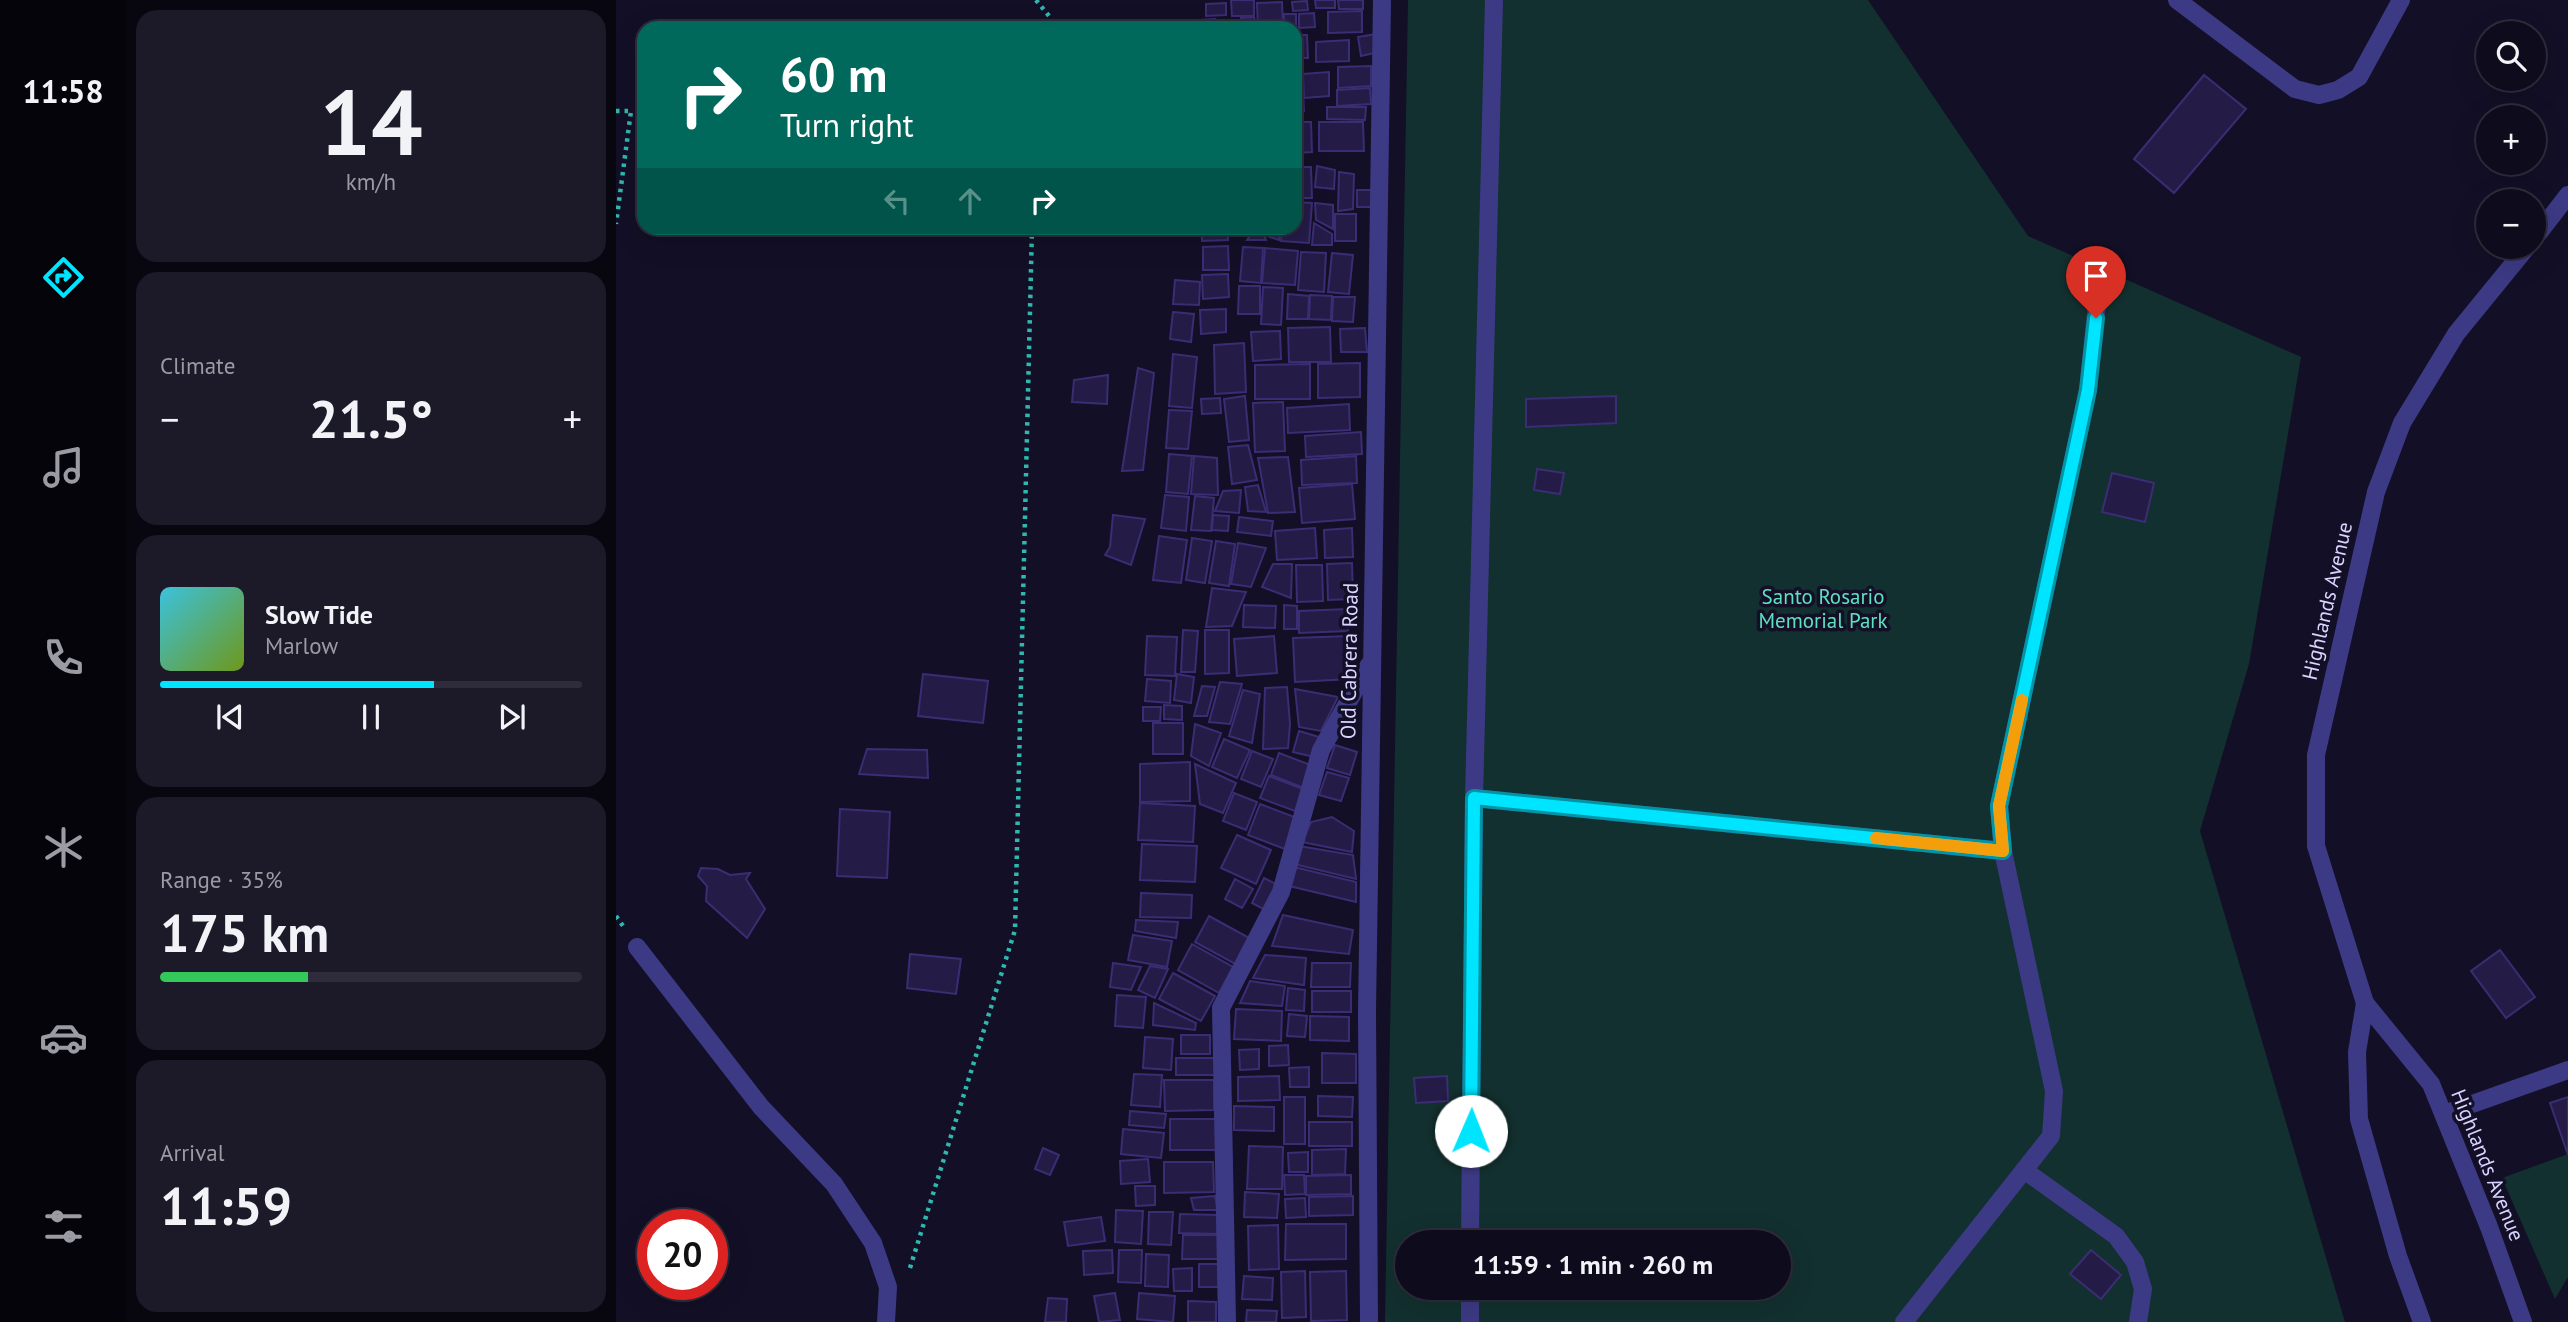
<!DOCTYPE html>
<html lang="en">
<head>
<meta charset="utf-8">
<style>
	:root { --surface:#0e0b1c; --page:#1c1929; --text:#f1f3f6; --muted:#9b9ba3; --line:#2e2b3b; --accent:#00e5ff }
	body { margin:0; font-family:"PT Sans",sans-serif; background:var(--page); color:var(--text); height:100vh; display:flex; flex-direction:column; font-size:26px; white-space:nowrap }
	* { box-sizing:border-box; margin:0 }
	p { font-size:23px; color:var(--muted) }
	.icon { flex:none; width:38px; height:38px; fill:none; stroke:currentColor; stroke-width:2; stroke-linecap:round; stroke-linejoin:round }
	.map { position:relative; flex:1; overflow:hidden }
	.sheet { display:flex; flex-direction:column; gap:10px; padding:10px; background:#08060f; width:490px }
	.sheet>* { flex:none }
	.guide { position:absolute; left:21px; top:21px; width:665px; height:214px; border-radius:21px; box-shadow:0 7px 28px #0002,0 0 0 2px var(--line); background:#00695c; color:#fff; overflow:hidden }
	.tools { position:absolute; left:1860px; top:21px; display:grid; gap:14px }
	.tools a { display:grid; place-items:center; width:70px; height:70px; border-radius:50%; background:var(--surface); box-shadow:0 7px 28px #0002,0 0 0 2px var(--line); font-size:35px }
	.speed { position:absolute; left:21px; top:1209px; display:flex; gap:14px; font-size:35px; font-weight:700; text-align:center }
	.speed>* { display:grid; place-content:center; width:91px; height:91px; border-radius:50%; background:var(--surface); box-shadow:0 7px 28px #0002,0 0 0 2px var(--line); line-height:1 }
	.speed .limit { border:10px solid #d22; background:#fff; color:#111 }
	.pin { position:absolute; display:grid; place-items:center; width:60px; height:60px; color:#fff; margin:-72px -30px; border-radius:50% 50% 50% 0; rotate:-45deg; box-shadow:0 0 7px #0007 }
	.pin .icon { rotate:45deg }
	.me { position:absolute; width:77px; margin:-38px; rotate:1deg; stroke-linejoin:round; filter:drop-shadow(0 0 5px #0008) }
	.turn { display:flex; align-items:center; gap:24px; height:147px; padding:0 28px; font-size:32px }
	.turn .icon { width:91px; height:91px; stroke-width:2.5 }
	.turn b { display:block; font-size:49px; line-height:60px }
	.lanes { display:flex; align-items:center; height:66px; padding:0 28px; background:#0003; justify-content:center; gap:35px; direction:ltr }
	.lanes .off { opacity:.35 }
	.big { font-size:52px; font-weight:700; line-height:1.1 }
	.sheet .tile { flex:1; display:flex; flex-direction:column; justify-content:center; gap:10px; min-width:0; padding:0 24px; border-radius:21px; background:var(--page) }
	.sheet .dial { align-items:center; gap:0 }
	.dial b { font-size:91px; line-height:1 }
	.song { display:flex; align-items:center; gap:21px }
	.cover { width:84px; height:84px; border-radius:10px; background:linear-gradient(135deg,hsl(190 70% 55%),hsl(80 70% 35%)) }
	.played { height:7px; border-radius:4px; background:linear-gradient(90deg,var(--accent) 65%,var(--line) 65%) }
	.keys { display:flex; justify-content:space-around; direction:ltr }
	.heat { display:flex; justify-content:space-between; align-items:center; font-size:38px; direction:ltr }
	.charge { height:10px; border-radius:5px; background:linear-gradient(90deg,#34c759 35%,var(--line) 0) }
	.trip { position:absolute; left:779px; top:1230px; width:396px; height:70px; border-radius:35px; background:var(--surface); box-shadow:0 7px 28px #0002,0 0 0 2px var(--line); font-weight:700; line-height:70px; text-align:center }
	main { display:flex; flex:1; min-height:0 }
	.tabs { display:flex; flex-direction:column; width:126px; justify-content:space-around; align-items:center; background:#06040b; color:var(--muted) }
	.tabs .icon { width:49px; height:49px }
	.tabs .active { color:var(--accent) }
	.tabs b { font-size:32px; color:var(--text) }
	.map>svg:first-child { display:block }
</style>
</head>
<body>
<main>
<nav class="tabs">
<b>11:58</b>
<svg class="icon active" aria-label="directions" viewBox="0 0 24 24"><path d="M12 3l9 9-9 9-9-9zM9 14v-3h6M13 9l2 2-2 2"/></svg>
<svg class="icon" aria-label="music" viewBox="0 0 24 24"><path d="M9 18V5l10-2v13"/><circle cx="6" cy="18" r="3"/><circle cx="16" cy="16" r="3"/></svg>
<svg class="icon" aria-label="phone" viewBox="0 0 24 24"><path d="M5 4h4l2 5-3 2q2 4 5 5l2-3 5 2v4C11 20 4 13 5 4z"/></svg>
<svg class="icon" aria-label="climate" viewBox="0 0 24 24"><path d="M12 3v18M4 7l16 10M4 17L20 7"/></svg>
<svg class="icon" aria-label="car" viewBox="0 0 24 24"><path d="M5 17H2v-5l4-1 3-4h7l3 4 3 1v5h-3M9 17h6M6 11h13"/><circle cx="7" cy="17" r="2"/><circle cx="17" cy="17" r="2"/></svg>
<svg class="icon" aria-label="filters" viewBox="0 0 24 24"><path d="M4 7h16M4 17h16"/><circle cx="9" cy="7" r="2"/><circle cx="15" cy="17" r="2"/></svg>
</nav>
<section class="sheet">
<div class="tile dial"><b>14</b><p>km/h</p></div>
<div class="tile"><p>Climate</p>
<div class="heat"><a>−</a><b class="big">21.5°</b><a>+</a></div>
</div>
<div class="tile">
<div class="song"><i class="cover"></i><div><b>Slow Tide</b><p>Marlow</p></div></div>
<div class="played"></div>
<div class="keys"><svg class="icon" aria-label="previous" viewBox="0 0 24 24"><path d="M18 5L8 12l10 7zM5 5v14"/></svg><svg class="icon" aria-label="pause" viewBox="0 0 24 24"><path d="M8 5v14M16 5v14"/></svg><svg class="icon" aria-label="next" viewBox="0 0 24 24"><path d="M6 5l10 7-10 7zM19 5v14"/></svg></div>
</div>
<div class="tile"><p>Range · 35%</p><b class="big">175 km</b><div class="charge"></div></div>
<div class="tile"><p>Arrival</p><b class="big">11:59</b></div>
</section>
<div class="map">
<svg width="1952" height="1322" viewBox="0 0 1952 1322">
	<rect width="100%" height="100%" fill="#130f26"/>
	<g fill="#12302f" fill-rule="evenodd">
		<path d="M792,0H1252L1412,236L1685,357L1633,664L1584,831L1729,1322H769ZM791,1242H1162V1288H791Z"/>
		<path d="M1952,1154V1277L1939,1299L1886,1178Z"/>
	</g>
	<g fill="#241b47" stroke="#3b2d73" stroke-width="2">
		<path d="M615,0H638V16H616Z"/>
		<path d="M699,0H719V8H700Z"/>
		<path d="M722,0H747V9H723Z"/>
		<path d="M691,1L692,10L677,11L676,2Z"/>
		<path d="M666,2L667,26L642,27L641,3Z"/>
		<path d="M610,3V15L590,16V4Z"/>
		<path d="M746,11V32L712,33V12Z"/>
		<path d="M698,13L699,27L683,28V14Z"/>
		<path d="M668,14H680V30L668,28Z"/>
		<path d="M638,17L640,28H626L625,18Z"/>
		<path d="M599,19L600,28H582V20Z"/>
		<path d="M760,34L763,52L745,56L742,37Z"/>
		<path d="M679,35H691L692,58H679Z"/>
		<path d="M733,40V61L700,62V42Z"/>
		<path d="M755,66V86L722,88V67Z"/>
		<path d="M679,71H686L688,111H679Z"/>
		<path d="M713,72V96L688,98L687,74Z"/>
		<path d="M1588,75L1630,109L1558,193L1518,159Z"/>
		<path d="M754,88L755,104L721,106V90Z"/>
		<path d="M711,107H750L749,120L711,119Z"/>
		<path d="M679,122H695L696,152L679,153Z"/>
		<path d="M703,122H747L748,151H703Z"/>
		<path d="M701,166L719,170L718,189L699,187Z"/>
		<path d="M679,167H695L696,198H679Z"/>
		<path d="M723,172L738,174L737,209L722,211Z"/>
		<path d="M741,190H756L757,207H741Z"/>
		<path d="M679,202L696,203L693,243L665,241L666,228H679Z"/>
		<path d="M699,203L717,205V229L700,220Z"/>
		<rect x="719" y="214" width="21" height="27"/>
		<path d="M698,223L716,234V245H696Z"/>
		<path d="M586,228H612V240L586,241Z"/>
		<path d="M640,228H645L650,240H631Z"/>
		<path d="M648,228H663V240L651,236Z"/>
		<path d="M612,246L613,270H587V247Z"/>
		<path d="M627,247L647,248L645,283L624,281Z"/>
		<path d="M649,248L682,251L679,285L646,283Z"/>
		<path d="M685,252L710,253L708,292L682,290Z"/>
		<path d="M716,253L737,255L733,294L712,292Z"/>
		<path d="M612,274L613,297L587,299L586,275Z"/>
		<path d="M559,280L584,282L583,305L557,304Z"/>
		<path d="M623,286H644V314H622Z"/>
		<path d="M647,287L667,288L665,325L645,324Z"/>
		<path d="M672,294L693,296L692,319H671Z"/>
		<path d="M694,295L716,296L715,320L693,319Z"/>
		<path d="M717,297H739L737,322L716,321Z"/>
		<path d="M610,309V332L585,334L584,310Z"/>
		<path d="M557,312L578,314L575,342L554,339Z"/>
		<path d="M714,327L715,362H673L672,328Z"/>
		<path d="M749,328L751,352H725L724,329Z"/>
		<path d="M664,331L665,359L637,361L635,332Z"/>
		<path d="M628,343L630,392L599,394L598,345Z"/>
		<path d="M557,354L581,357L576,408L553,406Z"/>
		<path d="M744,363V397L702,398V364Z"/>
		<path d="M694,364V399H639V365Z"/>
		<path d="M522,368L538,373L527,470L506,471Z"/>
		<path d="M492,375L491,404L456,402L458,380Z"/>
		<path d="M629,396L633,440L613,442L608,399Z"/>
		<path d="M1000,396V423L910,427V399Z"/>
		<path d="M604,398L605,413L586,414L585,399Z"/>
		<path d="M667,402L669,451L639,452L637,403Z"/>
		<path d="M733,404L734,430L672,433L671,408Z"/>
		<path d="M553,410L576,411L572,449L550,448Z"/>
		<path d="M745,432L746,454L690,457L689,436Z"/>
		<path d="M632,445L641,480L616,484L612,447Z"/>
		<path d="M553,454L576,456L572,494L550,492Z"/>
		<path d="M578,456L601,458L602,495L575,494Z"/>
		<path d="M740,456L741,483L686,485L685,460Z"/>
		<path d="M672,457L679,512L652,513L642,458Z"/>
		<path d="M921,469L948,473L944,494L918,490Z"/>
		<path d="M1496,473L1538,483L1529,522L1486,512Z"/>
		<path d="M736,484L739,519L686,523L683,488Z"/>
		<path d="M642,485L650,512L632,511L629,487Z"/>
		<path d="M625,490L623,513L599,511L607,491Z"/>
		<path d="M549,495L573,497L570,531L545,528Z"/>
		<path d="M579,496L598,498L595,531L575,530Z"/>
		<path d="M497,515L529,519L515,565L489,555L494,547Z"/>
		<path d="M597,515L613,516L612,531L596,530Z"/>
		<path d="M623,517L657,521L655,536L621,532Z"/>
		<path d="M699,528L701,558L661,560L659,531Z"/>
		<path d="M736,528L737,557L709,558L708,530Z"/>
		<path d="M543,536L571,540L565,583L537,580Z"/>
		<path d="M576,538L596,541L589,583L570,580Z"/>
		<path d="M600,541L619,544L613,586L593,583Z"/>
		<path d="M622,543L650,548L635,587L615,584Z"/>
		<path d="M736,563L737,599L712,600L711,564Z"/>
		<path d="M657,564H676L675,598L646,587Z"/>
		<path d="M680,565H706L707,601L681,602Z"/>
		<path d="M596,588L630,592L616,626L590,627Z"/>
		<path d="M628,605L660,606L659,628L627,627Z"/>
		<path d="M668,605L681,606V629H668Z"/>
		<path d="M731,609L732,631L683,633V611Z"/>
		<path d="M567,630L582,631L579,672H565Z"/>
		<path d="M589,630H613V673L589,674Z"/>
		<path d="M531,636L561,637L559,676L529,675Z"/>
		<path d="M658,636L661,673L621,676L618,639Z"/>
		<path d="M733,636L735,679L679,682L677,638Z"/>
		<path d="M307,674L372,681L367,723L302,716Z"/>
		<path d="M561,674L578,677L575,703L558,700Z"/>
		<path d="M531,679L555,681L554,703L529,701Z"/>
		<path d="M604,682L626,684L614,724L593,722Z"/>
		<path d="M586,686L599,687L591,716H578Z"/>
		<path d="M671,687L674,724L672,748L647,749L649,688Z"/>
		<path d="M679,689L722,697L705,731L683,727Z"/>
		<path d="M627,690L644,694L636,743L613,736Z"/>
		<path d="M548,705L566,706V720L548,719Z"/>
		<path d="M527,707H545L544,721H527Z"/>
		<rect x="537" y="723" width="30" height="31"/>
		<path d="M579,724L605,733L593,766L575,756Z"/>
		<path d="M683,731L703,737L698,757L677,752Z"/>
		<path d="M608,739L634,750L621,778L596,767Z"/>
		<path d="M719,745L741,752L734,775L711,768Z"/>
		<path d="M251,749L311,750L312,778L243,774Z"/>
		<path d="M636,751L657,759L645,787L625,779Z"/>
		<path d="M663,753L697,766L688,788L655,775Z"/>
		<path d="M574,762V801L524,802V764Z"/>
		<path d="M579,764L620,783L607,813L584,804Z"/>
		<path d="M711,772L733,778L725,801L703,795Z"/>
		<path d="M653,776L687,789L679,811L644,798Z"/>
		<path d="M618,793L641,802L630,830L607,821Z"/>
		<path d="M524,803L579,806L577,842L522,840Z"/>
		<path d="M644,804L681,818L669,849L632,835Z"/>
		<path d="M224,809L274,812L271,878L221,876Z"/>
		<path d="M716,817L738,831L736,852L686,842L695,822Z"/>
		<path d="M621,835L655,850L640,884L605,868Z"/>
		<path d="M526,844L581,846L579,882L524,880Z"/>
		<path d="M683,846L737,855L740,879L678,864Z"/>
		<path d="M678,867L740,882V902L673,886Z"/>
		<path d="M85,868L102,869L114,875L134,873L130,879L149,909L131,938L90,901L91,886L82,876Z"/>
		<path d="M648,878L664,886L651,911L636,903Z"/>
		<path d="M619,879L637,889L626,908L609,899Z"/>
		<path d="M525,893L576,895L575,918L524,917Z"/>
		<path d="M667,915L737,930L733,954L656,946Z"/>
		<path d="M593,916L635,939L621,965L579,942Z"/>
		<path d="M520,920L562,922L560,938L519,931Z"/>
		<path d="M517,935L556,941L551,967L512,960Z"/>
		<path d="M576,944L617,967L603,993L562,970Z"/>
		<path d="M1884,950L1919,997L1890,1018L1855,971Z"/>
		<path d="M294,954L345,959L340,994L291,988Z"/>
		<path d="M649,955L690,958L688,985L637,978Z"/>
		<path d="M497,963L525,967L515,990L494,987Z"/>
		<path d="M696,963H735L734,987H695Z"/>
		<path d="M534,966L552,969L539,998L522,990Z"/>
		<path d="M557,973L599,996L585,1021L543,999Z"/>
		<path d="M634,981L669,986L666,1006L624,1003Z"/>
		<path d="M672,988L689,990L688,1011L670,1010Z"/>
		<rect x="696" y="991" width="39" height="21"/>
		<path d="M501,995L530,997L527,1028L499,1026Z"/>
		<path d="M538,1003L580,1023L579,1030L537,1025Z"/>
		<path d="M620,1009L666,1011L665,1041L618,1039Z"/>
		<path d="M673,1014L691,1016L689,1037L671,1036Z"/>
		<path d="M694,1016L733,1017V1041L694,1040Z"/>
		<rect x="565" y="1035" width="29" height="19"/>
		<path d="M529,1037L557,1039L555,1070L527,1068Z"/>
		<path d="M672,1045L673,1065L653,1066V1046Z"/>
		<path d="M643,1049V1069L624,1070L623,1050Z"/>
		<path d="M706,1053L740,1054V1083H706Z"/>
		<rect x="560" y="1058" width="39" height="17"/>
		<path d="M693,1067V1087H674L673,1068Z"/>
		<path d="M518,1074L546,1075L544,1107L515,1105Z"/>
		<path d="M663,1076L664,1100L622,1101V1077Z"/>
		<path d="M831,1076L832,1101L800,1103L798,1078Z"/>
		<path d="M548,1080H598V1110L549,1111Z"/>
		<path d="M702,1096L737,1097L736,1117L702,1116Z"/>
		<rect x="668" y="1097" width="21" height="47"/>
		<path d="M1952,1097V1155L1934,1103Z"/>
		<path d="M618,1106L658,1107V1131L618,1130Z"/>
		<path d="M514,1111L550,1114L548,1128L513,1125Z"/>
		<rect x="554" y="1119" width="49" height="31"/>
		<rect x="693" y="1122" width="43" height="24"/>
		<path d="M507,1129L548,1133L545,1158L505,1154Z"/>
		<path d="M633,1146L667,1147L666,1189H631Z"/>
		<path d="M427,1148L443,1155L434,1175L419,1169Z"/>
		<path d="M730,1149L729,1174L696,1175V1150Z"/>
		<path d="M692,1152V1172H673L672,1153Z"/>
		<path d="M532,1159L534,1182L505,1184L504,1161Z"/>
		<path d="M548,1162H597L598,1192L548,1193Z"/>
		<path d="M668,1175H688L689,1194L669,1195Z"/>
		<path d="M735,1175V1194L690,1195V1176Z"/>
		<path d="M519,1186H539V1205L520,1206Z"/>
		<path d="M629,1192L663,1194L661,1218L628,1217Z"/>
		<path d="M599,1196L602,1210H578L575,1198Z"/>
		<path d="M737,1196V1215L693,1216V1197Z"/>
		<path d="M689,1198L690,1217L670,1218L669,1199Z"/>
		<path d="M500,1210L527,1211L525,1244L499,1242Z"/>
		<path d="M533,1212H557L555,1245L532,1244Z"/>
		<path d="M564,1214L602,1215V1234L563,1233Z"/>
		<path d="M485,1217L489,1241L452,1246L448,1222Z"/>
		<path d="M670,1224H730V1259L669,1260Z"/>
		<path d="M662,1225L663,1269L633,1270L632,1226Z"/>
		<path d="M567,1235H605V1259H566Z"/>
		<path d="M496,1250L497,1273L468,1275L467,1251Z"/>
		<path d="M503,1250H526L525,1283L502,1282Z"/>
		<path d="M1475,1250L1505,1275L1485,1299L1454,1274Z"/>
		<path d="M530,1254L553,1255L552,1287L529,1286Z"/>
		<rect x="583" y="1264" width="24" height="23"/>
		<path d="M576,1268V1291H558L557,1269Z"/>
		<path d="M689,1271L690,1317L666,1318L665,1272Z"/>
		<path d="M730,1271L731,1320L695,1321L694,1272Z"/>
		<path d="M628,1276L657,1278L656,1300L626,1299Z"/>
		<path d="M499,1293L504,1320L483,1322L478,1296Z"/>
		<path d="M523,1293L559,1296L557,1322L521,1319Z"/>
		<path d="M432,1298L451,1299L450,1322H429Z"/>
		<path d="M572,1301L600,1302V1322H572Z"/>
		<path d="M631,1310L661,1311L660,1322H630Z"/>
	</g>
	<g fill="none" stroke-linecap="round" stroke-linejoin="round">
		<g stroke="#2fb8b0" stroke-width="4.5" stroke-dasharray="3.5 5" stroke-linecap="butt">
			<path d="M420,0L433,16L432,28"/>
			<path d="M0,111H15L0,224"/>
			<path d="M0,916L7,926"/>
			<path d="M294,1268L399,930L416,228"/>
		</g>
		<g stroke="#3d3a85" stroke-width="18">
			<path d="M858,798L1387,851"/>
			<path d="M21,947L145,1107L218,1184L257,1243L272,1287L270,1322"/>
			<path d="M1828,1114L1952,1070"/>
			<path d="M1408,1170L1500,1236L1519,1262L1527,1289L1522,1322"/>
			<path d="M854,1242L858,798L878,0"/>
			<path d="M854,1322V1288"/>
			<path d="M1288,1322L1435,1136L1438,1091L1387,851L1383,806L1472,390L1482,294"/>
		</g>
		<g stroke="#3d3a85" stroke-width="18">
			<path d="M1561,0L1679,89L1703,95L1722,90L1743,77L1785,0"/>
			<path d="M611,1322L605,1008L665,892L705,750L753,665"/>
			<path d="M753,1322L751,1012L766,0"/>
		</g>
		<g stroke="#3d3a85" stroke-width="18">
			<path d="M1918,239L1952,195"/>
			<path d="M1749,1003L1741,1052L1743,1119L1782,1256L1806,1322"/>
			<path d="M1907,1322L1873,1227L1815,1084L1749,1003L1700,846V755L1760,492L1786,423L1840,334L1911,247"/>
		</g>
	</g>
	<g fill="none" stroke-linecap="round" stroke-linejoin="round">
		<defs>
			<path id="route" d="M855,1131L858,798L1387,851L1383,806L1472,390L1480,318"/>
		</defs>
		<use href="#route" stroke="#0095a6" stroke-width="18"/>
		<use href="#route" stroke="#00e5ff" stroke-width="12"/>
		<path stroke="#f59e0b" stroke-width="12" d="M1260,838L1387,851L1383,806L1406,700"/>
	</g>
	<g text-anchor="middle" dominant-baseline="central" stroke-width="7" stroke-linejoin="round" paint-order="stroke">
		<g font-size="21" fill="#5fe0c0" stroke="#130f26">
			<text x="1207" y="596">Santo Rosario<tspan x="1207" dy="24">Memorial Park</tspan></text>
		</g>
		<g font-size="21" fill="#d9d4ff" stroke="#130f26">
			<text transform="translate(1711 601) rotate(-77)">Highlands Avenue</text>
			<text transform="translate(733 661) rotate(-89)">Old Cabrera Road</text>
			<text transform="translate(1872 1165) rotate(68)">Highlands Avenue</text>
		</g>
	</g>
</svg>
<div class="tools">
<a><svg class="icon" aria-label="search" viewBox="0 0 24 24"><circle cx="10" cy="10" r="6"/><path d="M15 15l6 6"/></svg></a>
<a>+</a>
<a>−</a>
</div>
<div class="speed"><div class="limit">20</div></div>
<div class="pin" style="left:1480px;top:318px;background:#d93025"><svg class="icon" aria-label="arrive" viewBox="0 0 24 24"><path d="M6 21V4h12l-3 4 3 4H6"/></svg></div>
<svg class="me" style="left:855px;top:1131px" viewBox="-20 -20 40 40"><circle r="19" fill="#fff"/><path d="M0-13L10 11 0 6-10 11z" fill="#00e5ff"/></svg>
<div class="trip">11:59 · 1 min · 260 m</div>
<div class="guide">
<div class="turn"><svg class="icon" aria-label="right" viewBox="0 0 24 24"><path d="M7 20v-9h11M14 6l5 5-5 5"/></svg><div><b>60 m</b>Turn right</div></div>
<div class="lanes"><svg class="icon off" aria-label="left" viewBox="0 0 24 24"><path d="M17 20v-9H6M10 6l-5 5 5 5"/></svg><svg class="icon off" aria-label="ahead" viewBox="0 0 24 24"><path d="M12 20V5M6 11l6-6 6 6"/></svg><svg class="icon" aria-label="right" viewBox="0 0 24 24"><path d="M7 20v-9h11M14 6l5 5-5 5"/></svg></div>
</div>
</div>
</main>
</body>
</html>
